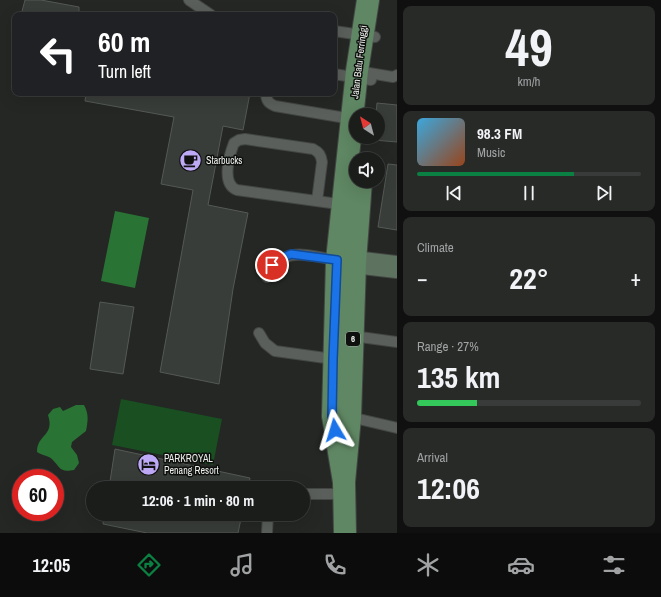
<!DOCTYPE html>
<html lang="en">
<head>
<meta charset="utf-8">
<style>
	:root { --surface:#1b1d1b; --page:#282a28; --text:#f1f3f6; --muted:#a0a2a3; --line:#393b3a; --accent:#0b8043 }
	body { margin:0; font-family:"Archivo Narrow",sans-serif; background:var(--page); color:var(--text); height:100vh; display:flex; flex-direction:column; font-size:15px; white-space:nowrap }
	* { box-sizing:border-box; margin:0 }
	p { font-size:13px; color:var(--muted) }
	.icon { flex:none; width:22px; height:22px; fill:none; stroke:currentColor; stroke-width:2; stroke-linecap:round; stroke-linejoin:round }
	.map { position:relative; flex:1; overflow:hidden }
	.panel { display:flex; flex-direction:column; gap:6px; padding:6px; background:#0f100f; width:264px }
	.panel>* { flex:none }
	.top-card { position:absolute; left:12px; top:12px; width:325px; height:84px; border-radius:8px; box-shadow:0 4px 16px #0002,0 0 0 1px var(--line); background:#202124; color:#fff; overflow:hidden }
	.needle { width:26px; rotate:324deg }
	.controls { position:absolute; left:349px; top:108px; display:grid; gap:8px }
	.controls a { display:grid; place-items:center; width:36px; height:36px; border-radius:50%; background:var(--surface); box-shadow:0 4px 16px #0002,0 0 0 1px var(--line); font-size:20px }
	.speed { position:absolute; left:12px; top:469px; display:flex; gap:8px; font-size:20px; font-weight:700; text-align:center }
	.speed>* { display:grid; place-content:center; width:52px; height:52px; border-radius:50%; background:var(--surface); box-shadow:0 4px 16px #0002,0 0 0 1px var(--line); line-height:1 }
	.speed .limit { border:6px solid #d22; background:#fff; color:#111 }
	.pin { position:absolute; display:grid; place-items:center; width:34px; height:34px; color:#fff; margin:-17px; border:2px solid #fff; border-radius:50%; box-shadow:0 1px 4px #0007 }
	.me { position:absolute; width:44px; margin:-22px; rotate:353deg; stroke-linejoin:round; filter:drop-shadow(0 0 3px #0008) }
	.turn { display:flex; align-items:center; gap:14px; height:84px; padding:0 20px; font-size:18px }
	.turn .icon { width:52px; height:52px; stroke-width:2.5 }
	.turn b { display:block; font-size:28px; line-height:34px }
	.big { font-size:30px; font-weight:700; line-height:1.1 }
	.panel .widget { flex:1; display:flex; flex-direction:column; justify-content:center; gap:6px; min-width:0; padding:0 14px; border-radius:8px; background:var(--page) }
	.panel .dial { align-items:center; gap:0 }
	.dial b { font-size:52px; line-height:1 }
	.song { display:flex; align-items:center; gap:12px }
	.cover { width:48px; height:48px; border-radius:6px; background:linear-gradient(135deg,hsl(200 70% 55%),hsl(20 70% 35%)) }
	.played { height:4px; border-radius:2px; background:linear-gradient(90deg,var(--accent) 70%,var(--line) 70%) }
	.keys { display:flex; justify-content:space-around; direction:ltr }
	.heat { display:flex; justify-content:space-between; align-items:center; font-size:22px; direction:ltr }
	.charge { height:6px; border-radius:3px; background:linear-gradient(90deg,#34c759 27%,var(--line) 0) }
	.trip { position:absolute; left:86px; top:481px; width:224px; height:40px; border-radius:20px; background:var(--surface); box-shadow:0 4px 16px #0002,0 0 0 1px var(--line); font-weight:700; line-height:40px; text-align:center }
	.dock { display:flex; height:64px; justify-content:space-around; align-items:center; background:#0b0c0b; color:var(--muted) }
	.dock .icon { width:28px; height:28px }
	.dock .selected { color:var(--accent) }
	.dock b { font-size:18px; color:var(--text) }
	main { display:flex; flex:1; min-height:0 }
	.map>svg:first-child { display:block }
</style>
</head>
<body>
<main>
<div class="map">
<svg width="397" height="533" viewBox="0 0 397 533">
	<rect width="100%" height="100%" fill="#242724"/>
	<path fill="#194f21" d="M121,399L222,419L213,465L112,445Z"/>
	<g fill="#297334">
		<path d="M115,211L149,218L135,288L101,281Z"/>
		<path d="M76,405H84C89,414 88,421 86,431L72,442L71,447L77,455L79,463L74,470C59,473 60,467 52,459C49,456 41,455 37,452C37,434 55,436 48,415L53,409L60,407L63,411Z"/>
	</g>
	<g fill="#393d39" stroke="#555955">
		<path d="M25,0H41L79,7V15H21Z"/>
		<path d="M86,93H250L243,130L223,126L208,205L248,213L233,289L219,384L160,372L193,190L161,184L174,117L85,101Z"/>
		<path d="M377,103L397,105V142L373,140V137H378V115H376Z"/>
		<path d="M388,164L397,165V230L378,227Z"/>
		<path d="M100,302L134,307L123,374L90,369Z"/>
		<path d="M115,449L250,478L248,488H109Z"/>
		<path d="M104,514H242L238,533H147L103,524Z"/>
	</g>
	<g fill="none" stroke-linecap="round" stroke-linejoin="round">
		<defs>
			<g id="lane">
				<path d="M189,0L211,15"/>
				<path d="M334,31L375,37"/>
				<path d="M357,71L393,77L397,75"/>
				<path d="M334,74L371,80"/>
				<path d="M266,93C266,100 268,103 275,106L352,119"/>
				<path d="M317,201L322,162C321,155 319,152 313,149L245,139L239,140L234,143C229,156 221,184 237,190L331,203L343,205"/>
				<path d="M267,277C283,244 308,256 337,260"/>
				<path d="M259,333L265,343L275,351L333,359"/>
				<path d="M353,336L397,342"/>
				<path d="M350,417L397,428"/>
				<path d="M303,494H344"/>
				<path d="M267,533L268,514"/>
			</g>
			<path id="secondary" d="M337,260L397,267"/>
			<g id="primary">
				<path d="M344,482L333,416L337,260L357,71L368,0"/>
				<path d="M345,533L344,482L350,417L355,262L361,181"/>
			</g>
		</defs>
		<use href="#lane" stroke="#434643" stroke-width="12"/>
		<use href="#secondary" stroke="#434643" stroke-width="24"/>
		<use href="#primary" stroke="#434643" stroke-width="24"/>
		<use href="#lane" stroke="#5a5f5b" stroke-width="10"/>
		<use href="#secondary" stroke="#5d735f" stroke-width="22"/>
		<use href="#primary" stroke="#5f8763" stroke-width="22"/>
	</g>
	<g fill="none" stroke-linecap="round" stroke-linejoin="round">
		<defs>
			<path id="route" d="M272,265L284,257L291,254L337,260L333,359L332,416L335,430"/>
		</defs>
		<use href="#route" stroke="#114b97" stroke-width="10"/>
		<use href="#route" stroke="#1a73e8" stroke-width="7"/>
	</g>
	<defs>
		<symbol id="cafe-disc" viewBox="-11 -11 22 22"><circle r="9.5" fill="#bda9f5" stroke="#0e100e"/><path d="M-5.5-4.5H6V0H3Q3 3.5 0 3.5H-2.5Q-5.5 3.5-5.5 0ZM3-3.2v2h1.7v-2ZM-6 4.5H4V6H-6Z" fill="#111"/></symbol>
		<symbol id="hotel-disc" viewBox="-11 -11 22 22"><circle r="9.5" fill="#bda9f5" stroke="#0e100e"/><path d="M-6-4.5h1.5V1H6V5H4.5V3h-9V5H-6ZM-4 0a1.8 1.8 0 1 1 3.6 0ZM.5 0V-2.5h3Q6-2.5 6 0Z" fill="#111"/></symbol>
	</defs>
	<g fill-rule="evenodd">
		<use href="#cafe-disc" x="178" y="148" width="25" height="25"/>
		<use href="#hotel-disc" x="136" y="452" width="25" height="25"/>
	</g>
	<g text-anchor="middle" dominant-baseline="central" stroke-width="3" stroke-linejoin="round" paint-order="stroke">
		<rect fill="#0e100e" stroke="#aaadaa" stroke-width="1" x="346" y="332" width="14" height="14" rx="3"/>
		<g font-size="9" font-weight="bold" fill="#edf0ed">
			<text x="353" y="339">6</text>
		</g>
		<g font-size="10" fill="#edf0ed" stroke="#0e100e">
			<text transform="translate(359 62) rotate(-83)">Jalan Batu Ferringgi</text>
		</g>
		<g font-size="10" fill="#edf0ed" stroke="#0e100e" text-anchor="start">
			<text x="206" y="160">Starbucks</text>
			<text x="164" y="458">PARKROYAL<tspan x="164" dy="12">Penang Resort</tspan></text>
		</g>
	</g>
</svg>
<div class="controls">
<a><svg class="needle" viewBox="-14 -14 28 28"><path d="M0-13l5 13h-10z" fill="#e53935"/><path d="M0 13l5-13h-10z" fill="#a0a2a3"/></svg></a>
<a><svg class="icon" aria-label="sound" viewBox="0 0 24 24"><path d="M4 9h4l5-4v14l-5-4H4zM17 9q2 3 0 6"/></svg></a>
</div>
<div class="speed"><div class="limit">60</div></div>
<div class="pin" style="left:272px;top:265px;background:#d93025"><svg class="icon" aria-label="arrive" viewBox="0 0 24 24"><path d="M6 21V4h12l-3 4 3 4H6"/></svg></div>
<svg class="me" style="left:335px;top:430px" viewBox="-20 -20 40 40"><path d="M0-17L14 15 0 8-14 15z" fill="#1a73e8" stroke="#fff" stroke-width="4"/></svg>
<div class="trip">12:06 · 1 min · 80 m</div>
<div class="top-card">
<div class="turn"><svg class="icon" aria-label="left" viewBox="0 0 24 24"><path d="M17 20v-9H6M10 6l-5 5 5 5"/></svg><div><b>60 m</b>Turn left</div></div>
</div>
</div>
<section class="panel">
<div class="widget dial"><b>49</b><p>km/h</p></div>
<div class="widget">
<div class="song"><i class="cover"></i><div><b>98.3 FM</b><p>Music</p></div></div>
<div class="played"></div>
<div class="keys"><svg class="icon" aria-label="previous" viewBox="0 0 24 24"><path d="M18 5L8 12l10 7zM5 5v14"/></svg><svg class="icon" aria-label="pause" viewBox="0 0 24 24"><path d="M8 5v14M16 5v14"/></svg><svg class="icon" aria-label="next" viewBox="0 0 24 24"><path d="M6 5l10 7-10 7zM19 5v14"/></svg></div>
</div>
<div class="widget"><p>Climate</p>
<div class="heat"><a>−</a><b class="big">22°</b><a>+</a></div>
</div>
<div class="widget"><p>Range · 27%</p><b class="big">135 km</b><div class="charge"></div></div>
<div class="widget"><p>Arrival</p><b class="big">12:06</b></div>
</section>
</main>
<nav class="dock">
<b>12:05</b>
<svg class="icon selected" aria-label="directions" viewBox="0 0 24 24"><path d="M12 3l9 9-9 9-9-9zM9 14v-3h6M13 9l2 2-2 2"/></svg>
<svg class="icon" aria-label="music" viewBox="0 0 24 24"><path d="M9 18V5l10-2v13"/><circle cx="6" cy="18" r="3"/><circle cx="16" cy="16" r="3"/></svg>
<svg class="icon" aria-label="phone" viewBox="0 0 24 24"><path d="M5 4h4l2 5-3 2q2 4 5 5l2-3 5 2v4C11 20 4 13 5 4z"/></svg>
<svg class="icon" aria-label="climate" viewBox="0 0 24 24"><path d="M12 3v18M4 7l16 10M4 17L20 7"/></svg>
<svg class="icon" aria-label="car" viewBox="0 0 24 24"><path d="M5 17H2v-5l4-1 3-4h7l3 4 3 1v5h-3M9 17h6M6 11h13"/><circle cx="7" cy="17" r="2"/><circle cx="17" cy="17" r="2"/></svg>
<svg class="icon" aria-label="filters" viewBox="0 0 24 24"><path d="M4 7h16M4 17h16"/><circle cx="9" cy="7" r="2"/><circle cx="15" cy="17" r="2"/></svg>
</nav>
</body>
</html>
